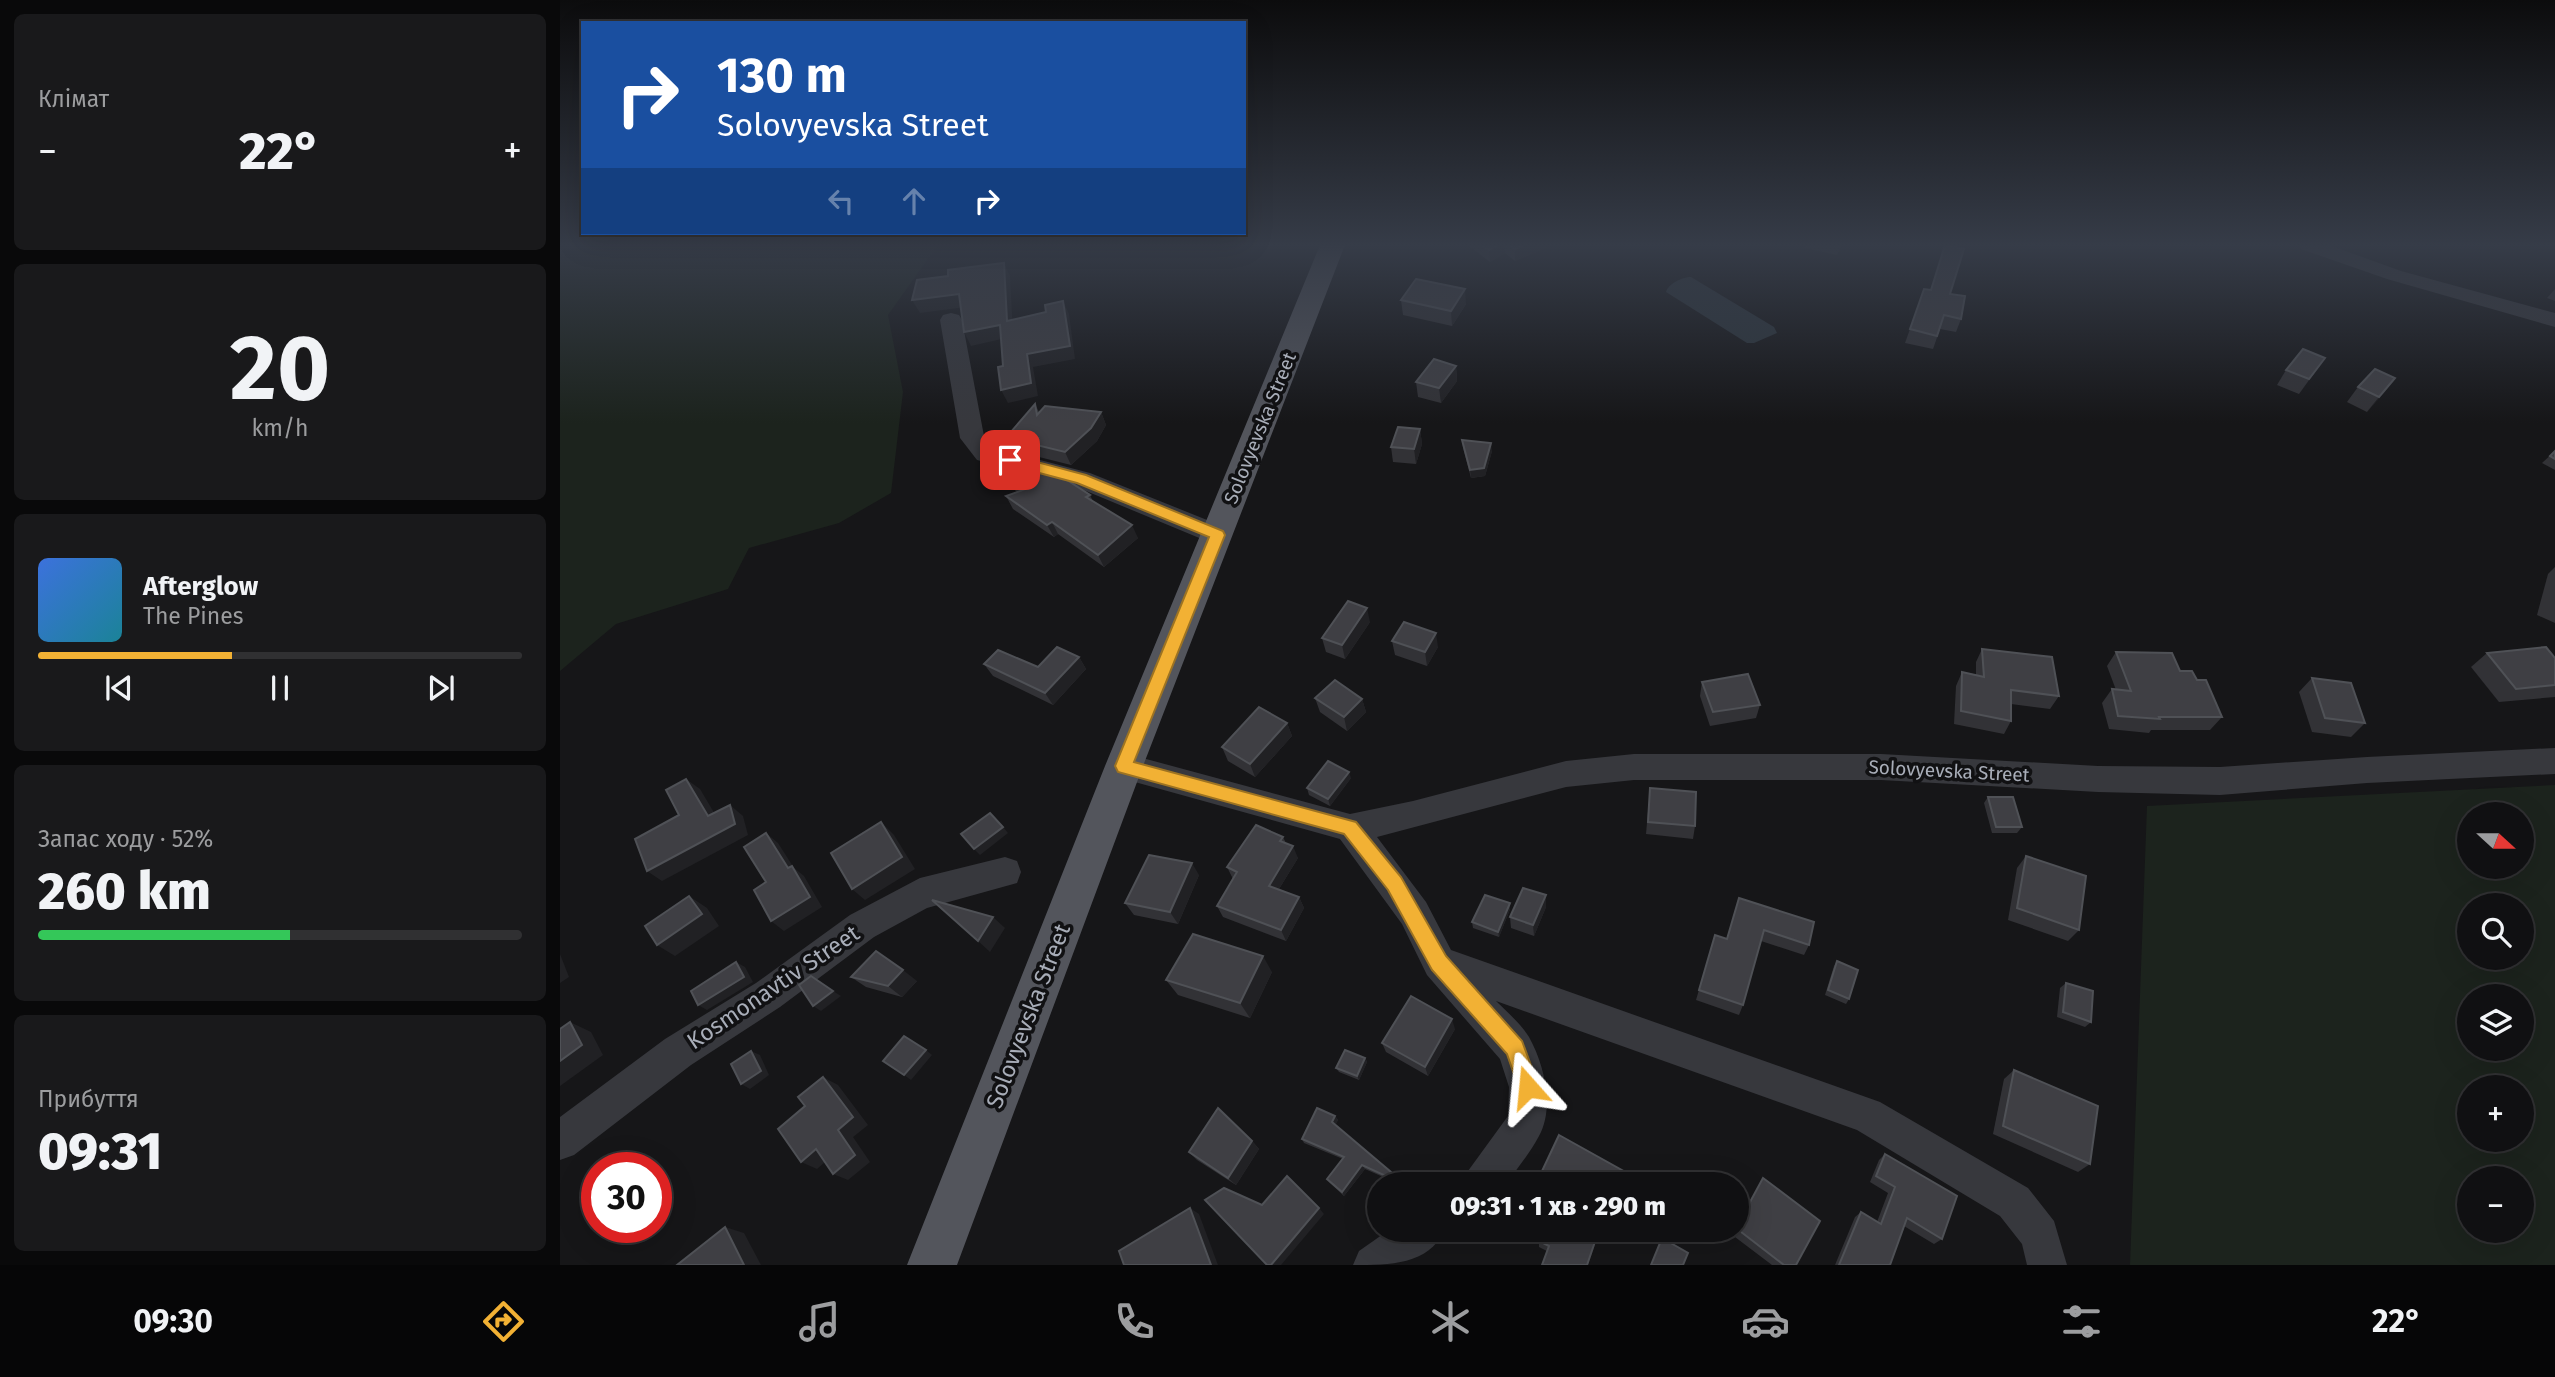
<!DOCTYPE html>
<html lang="uk">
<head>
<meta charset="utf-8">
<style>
	:root { --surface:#101012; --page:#19191b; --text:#f1f3f6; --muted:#9c9d9f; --line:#303032; --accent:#f2b134 }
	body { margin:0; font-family:"Fira Sans",sans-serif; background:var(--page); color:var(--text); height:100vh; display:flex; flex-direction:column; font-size:26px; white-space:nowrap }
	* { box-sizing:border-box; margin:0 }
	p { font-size:23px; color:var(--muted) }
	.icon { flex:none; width:38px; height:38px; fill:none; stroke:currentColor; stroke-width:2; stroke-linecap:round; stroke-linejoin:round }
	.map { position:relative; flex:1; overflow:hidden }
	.details { display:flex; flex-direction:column; gap:14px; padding:14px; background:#09090a; width:560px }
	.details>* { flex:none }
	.guide { position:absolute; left:21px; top:21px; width:665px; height:214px; border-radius:0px; box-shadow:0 7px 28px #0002,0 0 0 2px var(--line); background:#1a4fa0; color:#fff; overflow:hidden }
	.needle { width:46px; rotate:111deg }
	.buttons { position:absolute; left:1897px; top:802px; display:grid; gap:14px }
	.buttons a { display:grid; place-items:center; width:77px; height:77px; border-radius:50%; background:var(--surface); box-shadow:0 7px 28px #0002,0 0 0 2px var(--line); font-size:35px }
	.speed { position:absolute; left:21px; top:1152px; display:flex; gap:14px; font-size:35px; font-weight:700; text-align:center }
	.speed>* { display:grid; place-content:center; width:91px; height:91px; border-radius:50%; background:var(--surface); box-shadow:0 7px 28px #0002,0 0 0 2px var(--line); line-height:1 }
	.speed .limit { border:10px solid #d22; background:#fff; color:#111 }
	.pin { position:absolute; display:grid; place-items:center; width:60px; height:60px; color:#fff; margin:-30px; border-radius:14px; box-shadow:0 4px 10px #0006 }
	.me { position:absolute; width:77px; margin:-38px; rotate:342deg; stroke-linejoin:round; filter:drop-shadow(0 0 5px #0008) }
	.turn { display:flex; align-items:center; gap:24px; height:147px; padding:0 21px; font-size:32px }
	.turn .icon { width:91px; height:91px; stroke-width:2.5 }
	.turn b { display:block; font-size:49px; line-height:60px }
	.lanes { display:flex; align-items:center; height:66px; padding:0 21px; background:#0003; justify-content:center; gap:35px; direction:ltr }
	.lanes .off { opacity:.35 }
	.big { font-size:52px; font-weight:800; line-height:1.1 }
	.details .card { flex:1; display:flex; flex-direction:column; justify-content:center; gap:10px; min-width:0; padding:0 24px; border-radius:10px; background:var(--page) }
	.details .dial { align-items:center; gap:0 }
	.dial b { font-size:91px; line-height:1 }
	.song { display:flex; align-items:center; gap:21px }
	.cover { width:84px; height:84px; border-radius:10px; background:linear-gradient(135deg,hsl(220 70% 55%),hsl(190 70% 35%)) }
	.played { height:7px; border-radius:4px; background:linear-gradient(90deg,var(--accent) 40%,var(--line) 40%) }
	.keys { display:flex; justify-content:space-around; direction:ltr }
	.heat { display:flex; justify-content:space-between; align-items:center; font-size:38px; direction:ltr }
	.charge { height:10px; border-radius:5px; background:linear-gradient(90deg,#34c759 52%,var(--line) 0) }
	.trip { position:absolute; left:807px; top:1172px; width:382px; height:70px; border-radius:35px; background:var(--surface); box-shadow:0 7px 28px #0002,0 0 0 2px var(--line); font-weight:800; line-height:70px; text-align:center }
	.tabs { display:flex; height:112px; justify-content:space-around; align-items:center; background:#060607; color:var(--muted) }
	.tabs .icon { width:49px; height:49px }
	.tabs .selected { color:var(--accent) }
	.tabs b { font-size:32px; color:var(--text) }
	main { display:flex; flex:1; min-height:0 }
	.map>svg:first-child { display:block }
</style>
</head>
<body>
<main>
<section class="details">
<div class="card"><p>Клімат</p>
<div class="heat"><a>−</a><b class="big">22°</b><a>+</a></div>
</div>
<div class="card dial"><b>20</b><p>km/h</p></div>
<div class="card">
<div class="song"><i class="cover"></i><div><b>Afterglow</b><p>The Pines</p></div></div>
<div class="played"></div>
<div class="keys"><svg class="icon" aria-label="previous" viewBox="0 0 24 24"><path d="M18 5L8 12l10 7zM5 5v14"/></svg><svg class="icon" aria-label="pause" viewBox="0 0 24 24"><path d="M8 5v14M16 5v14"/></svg><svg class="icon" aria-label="next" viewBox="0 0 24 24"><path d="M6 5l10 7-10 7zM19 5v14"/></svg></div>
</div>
<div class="card"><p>Запас ходу · 52%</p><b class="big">260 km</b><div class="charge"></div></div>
<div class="card"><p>Прибуття</p><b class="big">09:31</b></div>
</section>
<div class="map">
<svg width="1995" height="1265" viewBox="0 0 1995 1265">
	<rect width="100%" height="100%" fill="#161618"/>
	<g fill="#1c231d" fill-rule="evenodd">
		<path d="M0,245H378L328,315L343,392L331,493L279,523L189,548L168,589L56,624L0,671Z"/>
		<path d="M1995,785V1265H1570L1587,806ZM1909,814H1962V866H1909ZM1909,905H1962V957H1909ZM1909,996H1962V1048H1909ZM1909,1087H1962V1139H1909ZM1909,1178H1962V1230H1909Z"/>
	</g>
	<path fill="#2c353c" d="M1131,277L1214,327L1217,333L1194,343H1187L1106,292C1108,284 1122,277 1131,277Z"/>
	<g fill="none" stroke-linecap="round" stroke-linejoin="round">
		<g fill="#37383d" fill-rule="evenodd">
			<path d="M1738,245H1769L1841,271L1995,313V327L1827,279L1741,249Z"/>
			<path d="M391,313L399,315L402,320L424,436L434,448L530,473L667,528L671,535L667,542L658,545L649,542L514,486L417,460L400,438L380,320L383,315Z"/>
			<path d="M1995,748V774L1807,783L1660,795L1538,792L1321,780H1074L1006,787L817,837L866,902L891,950L1320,1102L1468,1188L1494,1221L1507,1265H1467L1462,1244L1440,1216L1297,1130L936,1001C947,1012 961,1024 969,1037C984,1064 995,1107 979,1136C970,1153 957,1169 945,1185H903L908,1171L948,1116L949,1087L940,1059L867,975L842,924L780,839L564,779L553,775L549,766L553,757L564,753L790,814L853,801L1006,761L1074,754H1321L1538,766L1660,767L1807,757Z"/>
			<path d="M445,857L457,861L461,872L457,883L367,908L314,937L220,1007L131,1065L14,1155L0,1160V1117L105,1039L196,983L290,915L360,878Z"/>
			<path d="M829,1230H885C868,1265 830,1265 793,1265L799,1251Z"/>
		</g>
		<path fill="#53555c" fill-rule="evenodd" d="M760,245H785L583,766L397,1265H347L545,766Z"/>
	</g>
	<g fill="#323236">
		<path d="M908,245H988V247L955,261L945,253L930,262Z"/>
		<path d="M1245,245H1282L1277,255L1245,248Z"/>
		<path d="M1995,289V301L1987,298Z"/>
		<path d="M1390,294L1401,319L1396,332L1380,329L1373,349L1345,343L1350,329Z"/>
		<path d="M841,300L906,304L892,326L843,315Z"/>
		<path d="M1765,358L1739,394L1717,385L1726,370Z"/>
		<path d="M896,366L897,381L881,403L858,397L856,382Z"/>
		<path d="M1835,378L1807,412L1787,402L1798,387Z"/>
		<path d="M475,404L479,412H541L546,425L537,441L511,465L475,456L471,449L457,446L450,433Z"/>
		<path d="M860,429L862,444L856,464L833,462L831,447Z"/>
		<path d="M902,440L932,451L925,476L911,478L903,448Z"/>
		<path d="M1995,451V470L1982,463Z"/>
		<path d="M433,464L530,495L533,501L578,538L544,567L498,534L494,537L453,509L446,496L457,492L440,476Z"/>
		<path d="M1995,567V623L1977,615L1988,574Z"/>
		<path d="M810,622L785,659L766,652L762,638Z"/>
		<path d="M832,641L878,647L867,666L835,655Z"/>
		<path d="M1422,649L1499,696L1490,709L1451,704V721L1444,734L1394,724L1396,686L1402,672L1416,675V662Z"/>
		<path d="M1556,652L1620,671L1637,680L1662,717L1650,730H1591L1589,733L1549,729L1542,703L1552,689L1556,690L1547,666Z"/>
		<path d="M1927,653L1995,658V697L1939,702L1911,667Z"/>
		<path d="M519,657L526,669L493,705L433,676L424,664L478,667Z"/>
		<path d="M1752,678L1805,723L1791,737L1752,732L1739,692Z"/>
		<path d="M1142,682L1200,705L1196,718L1150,726L1140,696Z"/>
		<path d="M755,698L802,699L806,712L787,731L760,712Z"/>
		<path d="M727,723L732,736L695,777L668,761L662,747Z"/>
		<path d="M791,778L770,806L749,795L747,788Z"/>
		<path d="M1090,788L1135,826L1133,839L1086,834Z"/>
		<path d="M1428,797L1462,827L1457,833H1432L1424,803Z"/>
		<path d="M723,837L726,843L738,858L719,889L739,897L744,908L726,941L663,917L657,906L673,879L667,867Z"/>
		<path d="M1466,856L1519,930L1508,941L1448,920L1457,868Z"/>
		<path d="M639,875L618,924L574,915L565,903Z"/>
		<path d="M986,895V907L974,936L951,928L950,917Z"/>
		<path d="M1179,898L1249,945L1244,955L1201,941L1183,1005L1179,1015L1136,1000L1155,935L1167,939Z"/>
		<path d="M950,903V909L939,937L913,928L912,922Z"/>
		<path d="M1277,961L1289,999L1286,1004L1265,995L1274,966Z"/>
		<path d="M712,972L690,1018L618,995L606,980Z"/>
		<path d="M291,977L357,981L342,997L306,987Z"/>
		<path d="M1506,983L1531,1022L1525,1027L1497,1017L1500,988Z"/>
		<path d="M895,1029L868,1076L826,1052L822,1043Z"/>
		<path d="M805,1058L807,1062L799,1080L779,1072L776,1068Z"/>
		<path d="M1454,1070L1530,1164L1518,1172L1433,1134L1444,1079Z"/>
		<path d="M775,1116L778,1120L775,1125L831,1172L833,1176L830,1180L805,1169L784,1196L770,1183L767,1179L783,1159L744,1143L742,1139Z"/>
		<path d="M692,1141L699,1149L676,1185L637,1160L629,1152Z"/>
		<path d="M1325,1154L1382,1239L1374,1244L1344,1226L1330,1265H1275L1295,1217L1301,1212L1317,1222L1328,1193L1310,1182L1319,1160Z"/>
		<path d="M982,1171L1067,1173L1064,1185H994L982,1178Z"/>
		<path d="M1203,1178L1236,1265H1212L1171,1234L1173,1230H1176V1225Z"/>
		<path d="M1040,1230L987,1251L979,1247V1241Z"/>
	</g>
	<g fill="#212124">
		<path d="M937,245H944L945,253L930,262L929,250Z"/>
		<path d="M964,245H988V247L955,261V249Z"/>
		<path d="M444,263L450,276L453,334L447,321Z"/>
		<path d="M905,289L906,304L892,326L891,311Z"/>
		<path d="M399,294L406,307L360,313L352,300Z"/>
		<path d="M503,301L509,314L515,359L473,367L478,396L448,403L441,390Z"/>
		<path d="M440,325L446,338L411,346L404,332Z"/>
		<path d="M896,366L897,381L881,403L879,388Z"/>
		<path d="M1835,378L1824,393L1807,412L1819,397Z"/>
		<path d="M541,412L546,425L537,441L511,465L505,452Z"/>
		<path d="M860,429L862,444L856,464L854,449Z"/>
		<path d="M931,443L932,451L925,476L911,478L910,470Z"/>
		<path d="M492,522L498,534L494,537L487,525Z"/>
		<path d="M572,525L578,538L544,567L538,555Z"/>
		<path d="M807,608L810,622L785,659L782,645Z"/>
		<path d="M876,633L878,647L867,666L865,652Z"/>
		<path d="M519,657L526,669L493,705L485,693Z"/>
		<path d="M802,699L806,712L787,731L784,717Z"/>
		<path d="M727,723L732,736L695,777L690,764Z"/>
		<path d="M789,772L791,778L770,806L768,799Z"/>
		<path d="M126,779L140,789L162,826L148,816Z"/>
		<path d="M170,805L183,816L188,835L102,881L87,871Z"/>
		<path d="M321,822L334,835L355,869L305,900L292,889Z"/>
		<path d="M443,827L448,833L420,855L414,849Z"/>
		<path d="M206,833L218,843L234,868L244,876L262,907L224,931L211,921L228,868Z"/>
		<path d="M733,846L738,858L714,897L709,886Z"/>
		<path d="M632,863L639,875L618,924L610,912Z"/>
		<path d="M986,895V907L974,936L973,925Z"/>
		<path d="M129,896L147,908L159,926L115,956L97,945Z"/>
		<path d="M739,897L744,908L726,941L721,930Z"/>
		<path d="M950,903V909L939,937L938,932Z"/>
		<path d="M433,917L445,928L430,952L418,941Z"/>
		<path d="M0,954L9,977L0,983Z"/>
		<path d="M703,956L712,972L690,1018L680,1003Z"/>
		<path d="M176,962L185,967L193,982L147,1010L138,1005Z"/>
		<path d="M343,970L357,981L342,997L328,986Z"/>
		<path d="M273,991L281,996L261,1011L253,1006Z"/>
		<path d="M892,1019L895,1029L868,1076L865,1067Z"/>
		<path d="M10,1022L31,1032L43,1055L0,1086V1061Z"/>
		<path d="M366,1050L372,1055L351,1080L344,1075Z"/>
		<path d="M191,1051L200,1055L209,1075L190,1089L181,1084Z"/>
		<path d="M805,1058L807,1062L799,1080L797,1076Z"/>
		<path d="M263,1077L278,1085L308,1125L293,1137L310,1162L288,1180L273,1174L278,1130Z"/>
		<path d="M775,1116L778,1120L775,1126L772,1122Z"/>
		<path d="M692,1141L699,1149L676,1185L668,1178Z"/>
		<path d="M256,1149L272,1156L257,1169L241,1162Z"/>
		<path d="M802,1165L805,1169L784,1196L782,1192Z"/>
		<path d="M630,1208L639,1214L658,1265H651Z"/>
		<path d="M759,1208L764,1214L721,1265H711Z"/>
		<path d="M165,1227L184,1233L201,1265H184Z"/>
		<path d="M1039,1230H1040L1028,1265H1027Z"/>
	</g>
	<g fill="#3f3f44" stroke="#4f5156" stroke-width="2">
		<path d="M922,245H937L929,250Z"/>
		<path d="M950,245H964L955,249Z"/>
		<path d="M1385,245L1404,249L1390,294L1405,296L1401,319L1384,315L1377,336L1350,329L1364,289L1371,290Z"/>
		<path d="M444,263L447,321L486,312L485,305L503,301L510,346L467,354L471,383L441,390L438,367L443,366L440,325L404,332L399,294L352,300L357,280L388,276V270Z"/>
		<path d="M856,279L905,289L891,311L841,300Z"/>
		<path d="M1743,349L1765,358L1749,379L1726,370Z"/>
		<path d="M874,359L896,366L879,388L856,382Z"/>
		<path d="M1815,369L1835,378L1819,397L1798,387Z"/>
		<path d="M475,404L477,415L485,406L541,412L531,428L505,452L468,443L477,438L450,433Z"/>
		<path d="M838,427L860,429L854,449L831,447Z"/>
		<path d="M902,440L931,443L924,468L910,470Z"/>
		<path d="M1995,451V459L1990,456Z"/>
		<path d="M442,459L496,473L530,495L526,497L572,525L538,555L492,522L487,525L446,496L463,490L433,464Z"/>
		<path d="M788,601L807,608L782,645L762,638Z"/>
		<path d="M844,622L876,633L865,652L832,641Z"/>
		<path d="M497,647L519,657L485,693L424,664L438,650L478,667Z"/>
		<path d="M1986,647L1995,658V685L1956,689L1927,653Z"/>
		<path d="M1422,649L1492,657L1499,696L1451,690V721L1401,711L1402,672L1424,677Z"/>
		<path d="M1556,652L1612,653L1620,671H1632L1637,680H1646L1662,717H1599L1600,719L1558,716L1552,689L1571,691Z"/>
		<path d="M1188,674L1200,705L1153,712L1142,682Z"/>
		<path d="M1752,678L1791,683L1805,723L1765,718Z"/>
		<path d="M775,680L802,699L784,717L755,698Z"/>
		<path d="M699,707L727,723L690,764L662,747Z"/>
		<path d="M768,761L789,772L768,799L747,788Z"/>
		<path d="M126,779L148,816L170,805L175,824L87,871L75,839L119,815L106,790Z"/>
		<path d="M1090,788L1136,792L1135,826L1088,822Z"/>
		<path d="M1428,797H1453L1462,827H1436Z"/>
		<path d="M430,813L443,827L414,849L401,834Z"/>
		<path d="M321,822L342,857L292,889L271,853Z"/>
		<path d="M696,825L723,837L720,841L733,846L709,886L739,897L721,930L657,906L677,872L667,867Z"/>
		<path d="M206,833L228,868L232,866L250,897L211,921L194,890L206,882L184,847Z"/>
		<path d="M589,855L632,863L610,912L565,903Z"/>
		<path d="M1466,856L1526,876L1519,930L1457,908Z"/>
		<path d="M963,888L986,895L973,925L950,917Z"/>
		<path d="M925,895L950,903L938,932L912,922Z"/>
		<path d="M129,896L142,914L97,945L85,926Z"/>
		<path d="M1179,898L1254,922L1249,945L1204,930L1183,1005L1139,990L1155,935L1167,939Z"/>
		<path d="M372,900L433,917L418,941Z"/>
		<path d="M633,934L703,956L680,1003L606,980Z"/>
		<path d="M316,951L343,970L328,986L291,977Z"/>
		<path d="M1277,961L1298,970L1289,999L1268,990Z"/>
		<path d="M176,962L184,977L138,1005L131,991Z"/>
		<path d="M251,976L273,991L253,1006L239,985Z"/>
		<path d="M1506,983L1533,991L1531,1022L1503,1012Z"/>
		<path d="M851,996L892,1019L865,1067L822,1043Z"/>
		<path d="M10,1022L22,1045L0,1061V1029Z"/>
		<path d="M344,1036L366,1050L344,1075L323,1061Z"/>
		<path d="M785,1050L805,1058L797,1076L776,1068Z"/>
		<path d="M191,1051L201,1071L181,1084L171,1064Z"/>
		<path d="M1454,1070L1538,1106L1530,1164L1443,1126Z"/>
		<path d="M263,1077L293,1117L278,1130L295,1155L273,1174L256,1149L241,1162L218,1129L245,1106L238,1097Z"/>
		<path d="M658,1108L692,1141L668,1178L629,1152Z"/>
		<path d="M757,1108L775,1116L772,1122L831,1172L828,1177L802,1165L782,1192L767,1179L784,1157L742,1139Z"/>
		<path d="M999,1135L1067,1173L1062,1185H998L1000,1181L982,1171Z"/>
		<path d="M1325,1154L1397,1196L1382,1239L1347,1218L1330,1265H1279L1301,1212L1321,1224L1335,1187L1316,1176Z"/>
		<path d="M727,1176L759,1208L711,1265H707L645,1200L664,1188L702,1205Z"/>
		<path d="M1203,1178L1260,1221L1236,1265H1224L1176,1228Z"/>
		<path d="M630,1208L651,1265H564L559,1251Z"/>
		<path d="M165,1227L184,1265H117Z"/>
		<path d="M983,1230H1039L1027,1265H982L989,1246L979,1241Z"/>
		<path d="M1102,1238L1128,1253L1123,1265H1091Z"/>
	</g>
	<linearGradient id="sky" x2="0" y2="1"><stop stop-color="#0c0c0d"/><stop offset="0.58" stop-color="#363c48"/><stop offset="1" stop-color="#363c48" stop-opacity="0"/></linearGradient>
	<rect width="1995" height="423" fill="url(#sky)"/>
	<path fill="#f2b134" stroke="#9d7322" stroke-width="2" d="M450,455L526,475L663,531L665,535L574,762L796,822L841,877L886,956L962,1041L979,1087L976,1095L968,1098L961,1095L947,1054L872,970L828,890L784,834L558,772L555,766L649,537L517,483L445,464L443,460Z"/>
	<g text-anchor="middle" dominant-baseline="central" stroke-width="7" stroke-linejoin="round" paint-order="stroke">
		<g font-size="19" fill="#a8adb8" stroke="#111113">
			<text transform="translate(700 428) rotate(-68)">Solovyevska Street</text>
			<text transform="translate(1389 771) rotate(3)">Solovyevska Street</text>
		</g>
		<g font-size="23" fill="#a8adb8" stroke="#111113">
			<text transform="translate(213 987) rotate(-34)">Kosmonavtiv Street</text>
			<text transform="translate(468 1016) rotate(-69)">Solovyevska Street</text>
		</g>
	</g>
</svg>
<div class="buttons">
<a><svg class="needle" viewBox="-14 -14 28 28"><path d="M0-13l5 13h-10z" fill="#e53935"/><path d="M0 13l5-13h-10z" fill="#9c9d9f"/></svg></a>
<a><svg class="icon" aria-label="search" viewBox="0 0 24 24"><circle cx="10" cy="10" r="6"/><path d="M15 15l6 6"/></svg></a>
<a><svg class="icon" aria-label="layers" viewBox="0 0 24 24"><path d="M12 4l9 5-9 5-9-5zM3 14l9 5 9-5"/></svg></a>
<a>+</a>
<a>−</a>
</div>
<div class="speed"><div class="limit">30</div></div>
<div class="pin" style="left:450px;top:460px;background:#d93025"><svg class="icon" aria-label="arrive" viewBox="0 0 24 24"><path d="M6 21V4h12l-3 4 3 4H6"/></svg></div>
<svg class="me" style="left:968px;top:1087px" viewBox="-20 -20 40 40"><path d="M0-17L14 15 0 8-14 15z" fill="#f2b134" stroke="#fff" stroke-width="4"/></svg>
<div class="trip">09:31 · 1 хв · 290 m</div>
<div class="guide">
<div class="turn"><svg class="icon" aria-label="right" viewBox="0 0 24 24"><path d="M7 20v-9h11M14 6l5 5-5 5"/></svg><div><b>130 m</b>Solovyevska Street</div></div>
<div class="lanes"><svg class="icon off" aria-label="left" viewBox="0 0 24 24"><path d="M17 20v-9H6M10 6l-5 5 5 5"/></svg><svg class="icon off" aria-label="ahead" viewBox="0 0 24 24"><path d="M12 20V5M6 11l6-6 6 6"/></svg><svg class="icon" aria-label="right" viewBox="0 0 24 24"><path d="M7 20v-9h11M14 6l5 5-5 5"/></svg></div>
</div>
</div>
</main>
<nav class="tabs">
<b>09:30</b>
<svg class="icon selected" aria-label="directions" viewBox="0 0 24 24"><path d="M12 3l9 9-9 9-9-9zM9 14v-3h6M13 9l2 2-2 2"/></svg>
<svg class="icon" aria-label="music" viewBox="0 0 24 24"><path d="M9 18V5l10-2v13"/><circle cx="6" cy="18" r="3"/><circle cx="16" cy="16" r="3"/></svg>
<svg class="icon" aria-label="phone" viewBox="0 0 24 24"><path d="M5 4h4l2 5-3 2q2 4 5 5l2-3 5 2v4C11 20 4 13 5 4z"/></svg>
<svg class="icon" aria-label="climate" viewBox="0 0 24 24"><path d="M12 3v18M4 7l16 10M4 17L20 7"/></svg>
<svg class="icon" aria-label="car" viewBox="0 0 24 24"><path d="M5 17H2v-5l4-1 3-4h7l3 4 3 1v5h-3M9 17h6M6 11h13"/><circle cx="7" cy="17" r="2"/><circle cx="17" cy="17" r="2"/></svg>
<svg class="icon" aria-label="filters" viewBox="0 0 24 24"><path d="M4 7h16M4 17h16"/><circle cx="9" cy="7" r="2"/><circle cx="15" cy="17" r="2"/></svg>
<b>22°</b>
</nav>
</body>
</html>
